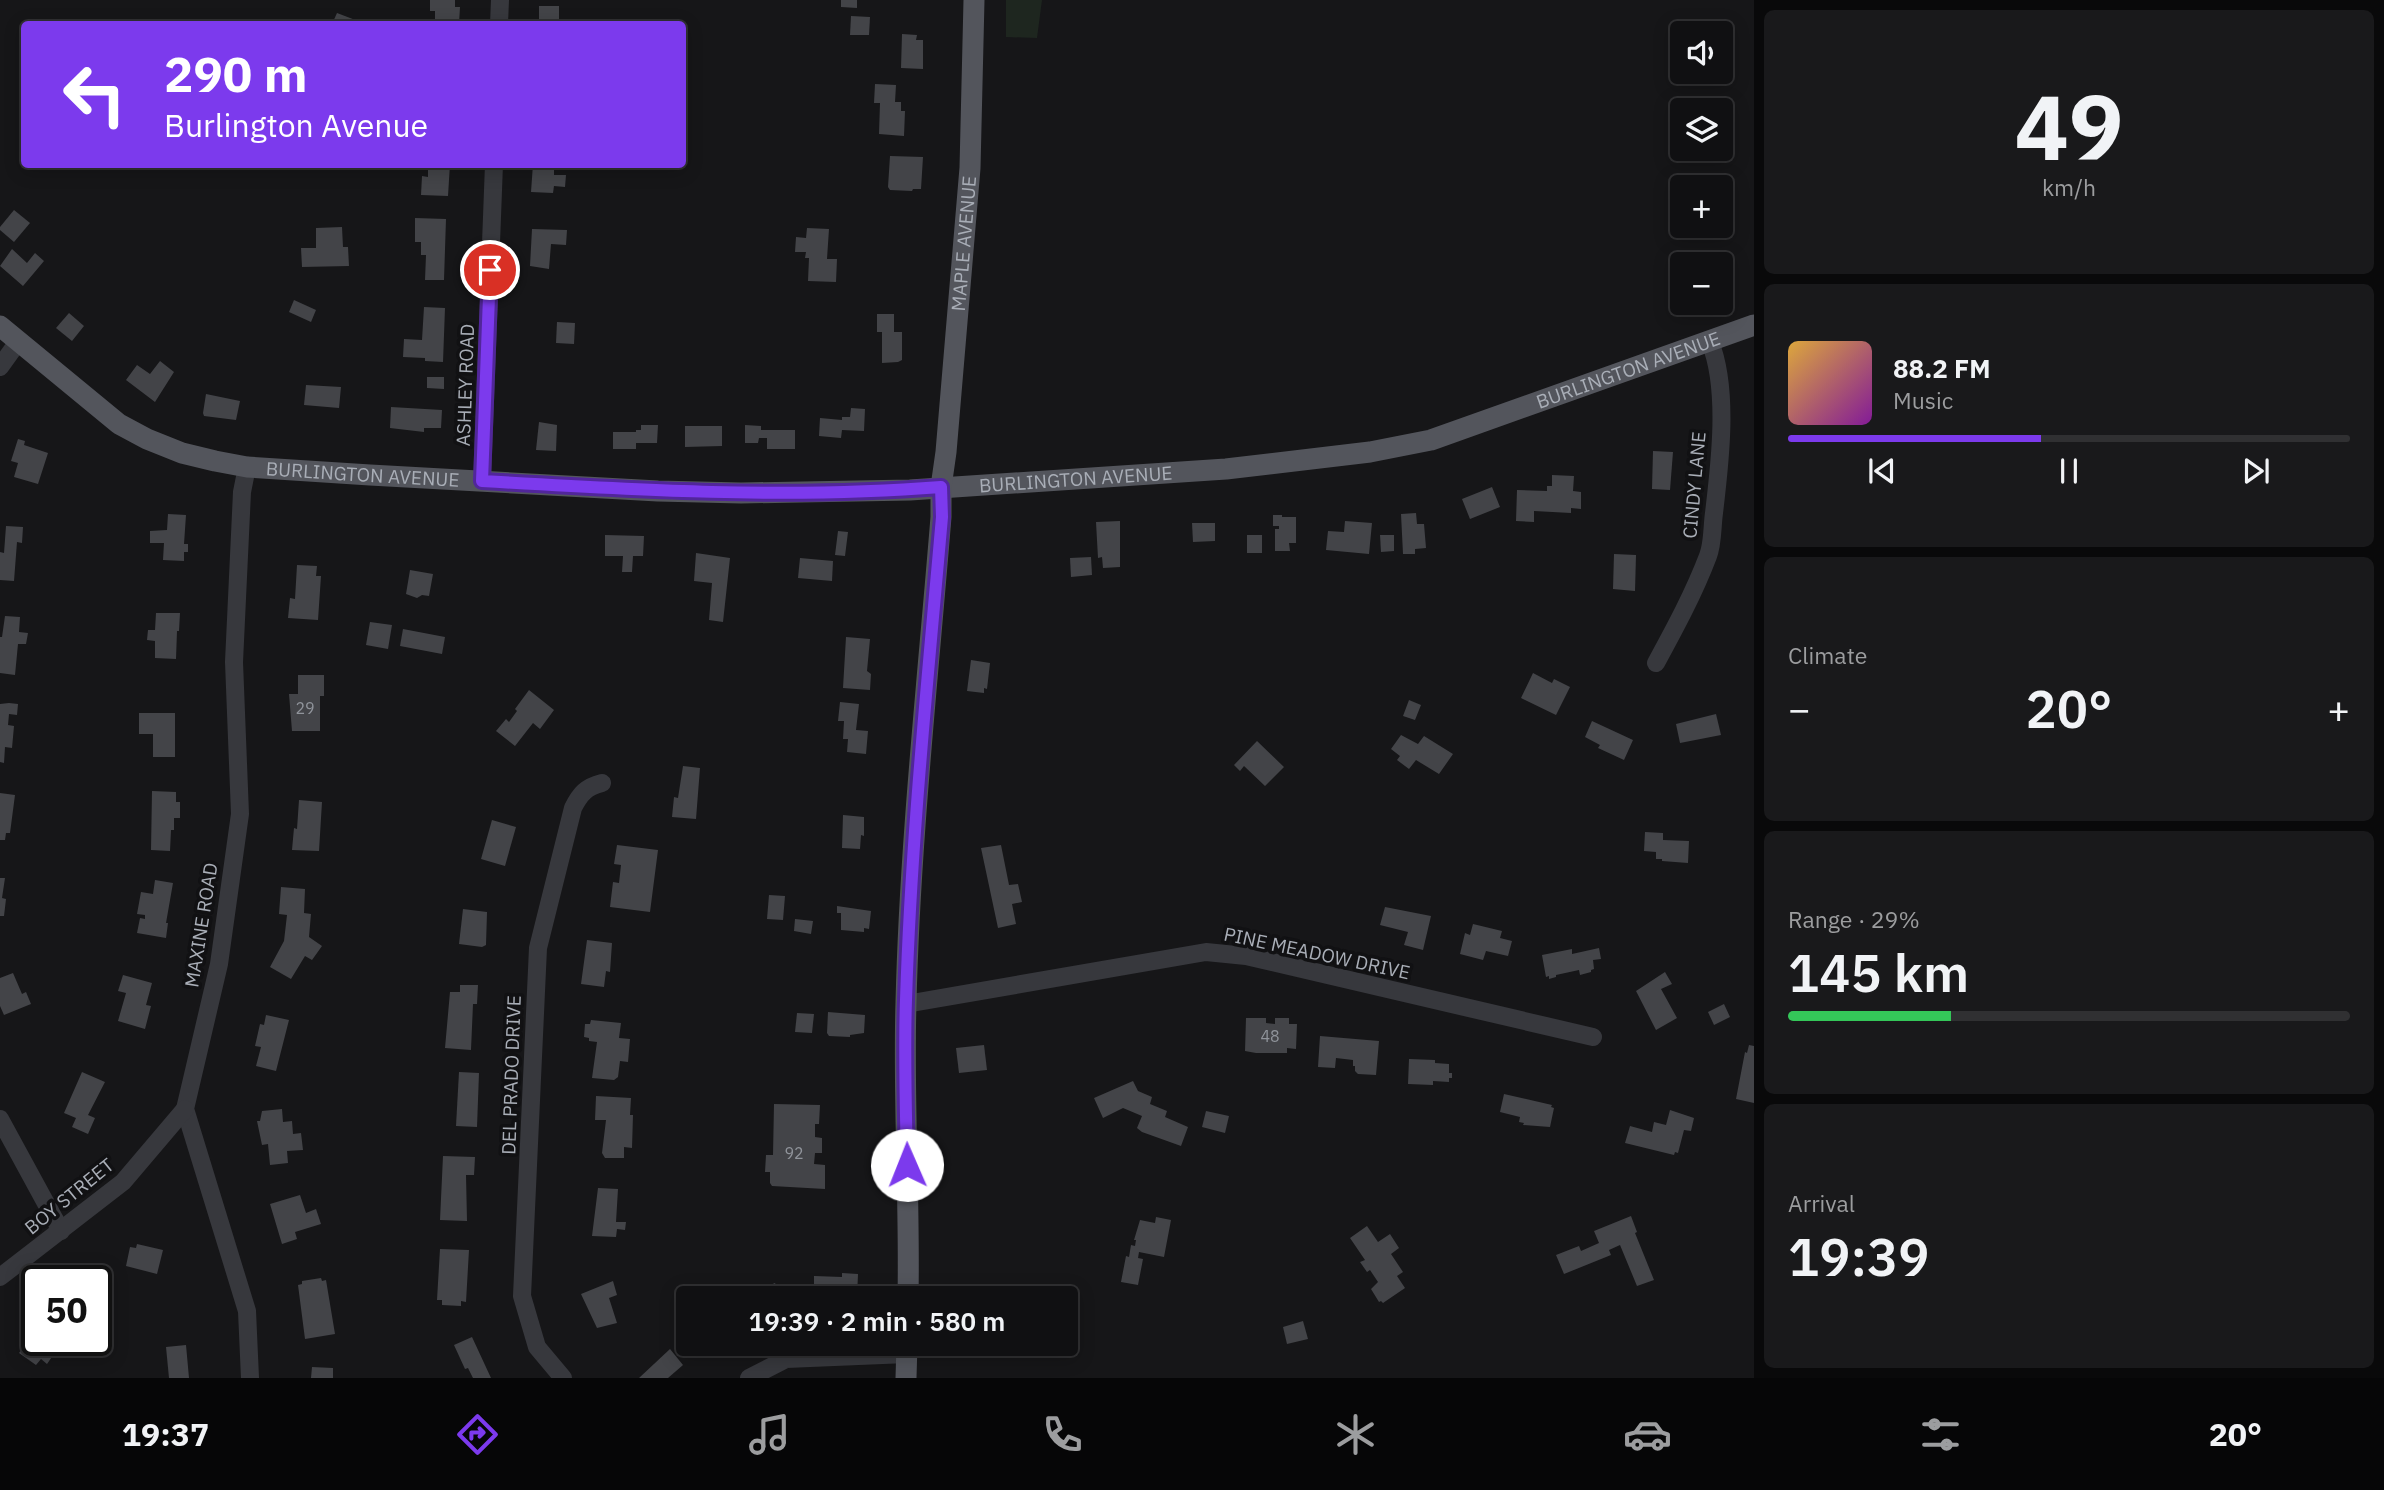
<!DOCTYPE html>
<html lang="en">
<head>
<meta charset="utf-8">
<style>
	:root { --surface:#101012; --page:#19191b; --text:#f1f3f6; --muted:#9c9d9f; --line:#303032; --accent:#7c3aed }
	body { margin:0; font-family:"IBM Plex Sans",sans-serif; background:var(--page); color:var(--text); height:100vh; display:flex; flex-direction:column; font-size:26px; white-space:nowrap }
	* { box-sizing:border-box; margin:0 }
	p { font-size:23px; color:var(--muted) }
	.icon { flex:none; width:38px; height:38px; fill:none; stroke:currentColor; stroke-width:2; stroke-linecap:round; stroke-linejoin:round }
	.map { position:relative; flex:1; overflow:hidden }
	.drawer { display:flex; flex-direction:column; gap:10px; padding:10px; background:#09090a; width:630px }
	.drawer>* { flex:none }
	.banner { position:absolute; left:21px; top:21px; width:665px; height:147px; border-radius:7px; box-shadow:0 4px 18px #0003,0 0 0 2px var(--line); background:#7c3aed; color:#fff; overflow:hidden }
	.tools { position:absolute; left:1670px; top:21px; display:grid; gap:14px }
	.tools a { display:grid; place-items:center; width:63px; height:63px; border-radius:7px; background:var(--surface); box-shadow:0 4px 18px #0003,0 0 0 2px var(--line); font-size:35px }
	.speed { position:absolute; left:21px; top:1265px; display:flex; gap:14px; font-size:35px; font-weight:700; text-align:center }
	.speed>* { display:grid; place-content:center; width:91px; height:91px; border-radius:50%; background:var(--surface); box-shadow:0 4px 18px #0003,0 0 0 2px var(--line); line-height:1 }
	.speed .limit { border:4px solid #111; border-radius:10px; background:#fff; color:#111 }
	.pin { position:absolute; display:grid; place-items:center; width:60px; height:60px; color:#fff; margin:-30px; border:4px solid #fff; border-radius:50%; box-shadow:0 2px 7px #0007 }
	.me { position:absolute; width:77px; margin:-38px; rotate:359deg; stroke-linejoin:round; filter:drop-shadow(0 0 5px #0008) }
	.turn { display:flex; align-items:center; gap:24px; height:147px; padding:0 28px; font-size:32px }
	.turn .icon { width:91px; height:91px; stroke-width:2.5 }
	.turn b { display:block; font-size:49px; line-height:60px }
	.big { font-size:52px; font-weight:600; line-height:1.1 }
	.drawer .card { flex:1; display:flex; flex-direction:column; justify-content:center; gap:10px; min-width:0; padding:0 24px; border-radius:10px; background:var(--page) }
	.drawer .dial { align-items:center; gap:0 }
	.dial b { font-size:91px; line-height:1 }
	.song { display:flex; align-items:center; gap:21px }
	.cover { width:84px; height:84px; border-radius:10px; background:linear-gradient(135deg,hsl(40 70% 55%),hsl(290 70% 35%)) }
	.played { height:7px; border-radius:4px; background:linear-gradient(90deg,var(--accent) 45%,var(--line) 45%) }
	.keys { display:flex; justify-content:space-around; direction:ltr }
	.heat { display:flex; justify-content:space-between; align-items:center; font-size:38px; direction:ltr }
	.charge { height:10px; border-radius:5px; background:linear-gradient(90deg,#34c759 29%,var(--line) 0) }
	.trip { position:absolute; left:676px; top:1286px; width:402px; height:70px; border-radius:7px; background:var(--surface); box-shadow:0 4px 18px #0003,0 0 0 2px var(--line); font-weight:600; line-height:70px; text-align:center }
	.dock { display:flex; height:112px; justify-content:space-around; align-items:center; background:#060607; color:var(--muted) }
	.dock .icon { width:49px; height:49px }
	.dock .active { color:var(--accent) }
	.dock b { font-size:32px; color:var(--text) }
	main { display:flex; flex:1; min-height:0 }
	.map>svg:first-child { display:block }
</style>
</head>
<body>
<main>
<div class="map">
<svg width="1754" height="1378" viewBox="0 0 1754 1378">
	<rect width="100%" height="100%" fill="#161618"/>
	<path fill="#1e261f" d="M1006,0H1042L1037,38L1006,37Z"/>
	<g fill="#434448">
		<path d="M430,0H455V7H460L459,24H435V11H430Z"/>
		<path d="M841,0H857V8L841,7Z"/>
		<rect x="539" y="6" width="20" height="18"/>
		<path d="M337,13L358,21L356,24H332Z"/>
		<path d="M851,16L870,17L869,35H850Z"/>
		<path d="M902,34L917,35L916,40H923V69L901,68Z"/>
		<path d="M875,84L896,85L895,102H901V111H905L904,136L879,134L880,103H874Z"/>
		<path d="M890,156L923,157L921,189H913L912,191L890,190L888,187Z"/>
		<path d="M428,164H450L448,196L421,195L422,176L428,177Z"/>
		<path d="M533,164H554V175H566L565,187L554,186L553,193L531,192Z"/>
		<path d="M14,210L30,223L14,242L0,230V227Z"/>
		<path d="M415,218L446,219L444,280H425L426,255H421V242H415Z"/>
		<path d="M342,227L343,247H348L349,266L302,267L301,248H316V228Z"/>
		<path d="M807,228L829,229L827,259H837L836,282L808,281L809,258H805L806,252H795L796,237L806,238Z"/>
		<path d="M532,229L567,230L566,245L551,244L549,269L530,266Z"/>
		<path d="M12,249L27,263L35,253L44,261L23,286L0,266Z"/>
		<path d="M294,300L316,310L311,322L289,312Z"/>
		<path d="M424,307L445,308L443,362L425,361V358L403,357L404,339L422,340Z"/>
		<path d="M69,313L84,326L72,341L56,328Z"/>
		<path d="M877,314H894V332H902V360L898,362L882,363V332H877Z"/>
		<path d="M557,322L575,323L574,344L556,343Z"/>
		<path d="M160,361L174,372L155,402L126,380L137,365L150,374Z"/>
		<path d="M427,377H444V389L427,388Z"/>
		<path d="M306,385L341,387L339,408L304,405Z"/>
		<path d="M206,394L240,401L236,420L204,416L203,413Z"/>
		<path d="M391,407L442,410L441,428H424V432L390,428Z"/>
		<path d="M851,408L865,409L864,431L842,430L841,438L819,436L820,418L842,420V417H850Z"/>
		<path d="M539,422L557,425L556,451L536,450Z"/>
		<path d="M641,425H658L657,443H636V449H613V432H636V430H641Z"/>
		<path d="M745,425L761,426V430H795V449H767V438H759L758,443H745Z"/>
		<path d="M685,426H722V446L685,447Z"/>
		<path d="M18,439L25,441L24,445L48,453L38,484L14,477L18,463L11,461Z"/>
		<path d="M1653,451L1673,452L1670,490L1652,489Z"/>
		<path d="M1552,475L1574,476L1573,491L1581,492V509L1571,508V513L1534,511V522L1516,521L1517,490L1547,491V486H1552Z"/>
		<path d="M1492,487L1500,507L1470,519L1462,499Z"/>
		<path d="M1416,513L1417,524H1424L1426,548L1415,549V554H1403L1401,514Z"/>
		<path d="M168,514L186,515L184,544H188V552H184V561L163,560L164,543H150V531L167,530Z"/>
		<path d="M1273,515H1282V517H1296V543H1289L1290,551H1275V529H1279V526H1273Z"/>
		<path d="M1120,521V567L1103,568L1102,557L1098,558L1096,522Z"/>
		<path d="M1345,521L1372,523L1369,554L1326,550L1328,531L1344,532Z"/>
		<path d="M1192,523H1215V541L1193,542Z"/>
		<path d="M6,526L23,527L22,543L17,542L14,581L0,580V552L4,553Z"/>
		<path d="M838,531L848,532L845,556L835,555Z"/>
		<path d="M605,535L644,536L643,556H633L632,572H622L623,556H605Z"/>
		<rect x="1247" y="535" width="15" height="18"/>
		<path d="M1380,535H1394V551L1381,552Z"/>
		<path d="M696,553L730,558L723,622L709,620L712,583L694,581Z"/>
		<path d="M1614,554L1636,555L1635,591L1613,589Z"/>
		<path d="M1091,557L1092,575L1071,577L1070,558Z"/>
		<path d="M800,558L833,561L832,581L798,578Z"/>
		<path d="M297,565L317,566L316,576H321L318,620L288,618L290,598L295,599Z"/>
		<path d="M410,570L433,574L429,596L422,595L417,598L406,594Z"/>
		<path d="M156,613H180L179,631H177L176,659L155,658V641L147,640L148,630H155Z"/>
		<path d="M5,616L20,617L19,632L28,633L26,644H18L15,675L0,673V637H2Z"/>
		<path d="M370,622L392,625L388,649L366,645Z"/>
		<path d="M403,629L445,637L442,654L400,646Z"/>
		<path d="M846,637L870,639L867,671L871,674L870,690L843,688Z"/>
		<path d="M971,660L990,663L987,689L984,688V693L967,691Z"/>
		<path d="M1533,673L1552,683L1554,679L1570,687L1556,715L1521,698Z"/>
		<path d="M298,675H324V696H320V731H292L289,694H298Z"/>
		<path d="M529,690L554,710L540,729L533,723L515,746L496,731L506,719L509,722L517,711L515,709Z"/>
		<path d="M1409,700L1421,705L1415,720L1403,716Z"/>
		<path d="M840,702L859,704L856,730L868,731L866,754L847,752L848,739H843L844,721H838Z"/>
		<path d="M9,703L18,704L17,715L9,714L8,725L14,726L12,748L5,747L4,763L0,762V704Z"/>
		<path d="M139,713H175V757H153V734H139Z"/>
		<path d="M1716,714L1721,735L1680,743L1676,724Z"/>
		<path d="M1592,721L1633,740L1624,760L1598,748L1600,745L1585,737Z"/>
		<path d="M1401,735L1418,744L1424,736L1453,754L1439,774L1416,760L1409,769L1397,760L1400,756L1391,749Z"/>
		<path d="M1257,741L1284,767L1265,786L1244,766L1240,771L1234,765Z"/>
		<path d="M683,766L700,768L696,819L672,817L674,797L678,798Z"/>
		<path d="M152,791L176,792V802H180V818H174V830H171L170,851L151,850Z"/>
		<path d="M0,793L15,795L10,833H6L5,840H0Z"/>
		<path d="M299,800L322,802L319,851L292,850L294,828L297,829Z"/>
		<path d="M843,815L864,817V836L861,835L860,849L842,848Z"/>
		<path d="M492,820L516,827L505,866L481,859Z"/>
		<path d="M1645,832L1663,833V840L1689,841L1688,863L1662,861V859H1656V852L1644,851Z"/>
		<path d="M617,845L658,850L650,912L610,907L613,882L619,883L621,865L614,864Z"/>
		<path d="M1001,845L1009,885L1018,884L1022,902L1012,904L1016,924L998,928L981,848Z"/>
		<path d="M0,878H5L2,898L6,899L4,916H0Z"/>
		<path d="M155,880L173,883L166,923H168L166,938L137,933L140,918L145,919V915L137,914L141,892L153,894Z"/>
		<path d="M281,887L305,889L304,913L311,914L309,937L322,946L312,960L305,956L291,979L270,967L284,941L287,915L279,914Z"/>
		<path d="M769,895L785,896L783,920L767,919Z"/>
		<path d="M837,906L871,911L869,929L864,928V932L841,930V913H837Z"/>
		<path d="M1385,907L1431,916L1423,950L1404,945L1408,932L1380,925Z"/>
		<path d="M463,909L487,912L486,945L482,947L459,944Z"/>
		<path d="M795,919L813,921L811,934L794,931Z"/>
		<path d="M1473,924L1502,931L1500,938L1512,941L1508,956L1486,951L1483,960L1460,954L1465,933L1470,935Z"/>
		<path d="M587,940L612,943L610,972L606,971L604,987L581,984Z"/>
		<path d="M1599,948L1601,959L1593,960L1594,969L1591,970V972L1580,975L1579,970L1556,975V977L1549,979V976L1546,977L1542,955L1572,949V954Z"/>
		<path d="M1665,972L1672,984L1661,989L1677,1018L1656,1030L1636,991Z"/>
		<path d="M13,973L22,994L26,992L31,1004L4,1015L0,1006V978Z"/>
		<path d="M123,975L152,983L146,1005L151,1006L145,1029L118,1021L126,993L118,991Z"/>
		<path d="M460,985H478L477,1004H473L471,1050L445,1048L450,992H460Z"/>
		<path d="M1724,1004L1730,1017L1714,1025L1708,1012Z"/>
		<path d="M828,1012L865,1015L864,1033L850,1035V1037L829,1036L827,1033Z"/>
		<path d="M797,1013L814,1014L812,1033L795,1032Z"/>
		<path d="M266,1015L289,1020L276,1071L256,1066L261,1047L255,1046L260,1024L264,1025Z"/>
		<path d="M1246,1018H1266V1023L1275,1024V1018H1289V1024H1297L1296,1049L1287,1048V1053H1256L1245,1051Z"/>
		<path d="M591,1020L621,1023L619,1038L630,1039L628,1062L620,1061L618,1077L614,1080L592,1078L597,1042L589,1041V1038L584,1037L585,1024H590Z"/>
		<path d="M1320,1036L1379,1041L1376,1075L1358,1074L1355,1071V1066H1353V1060L1336,1058L1335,1068L1318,1067Z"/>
		<path d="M984,1045L987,1070L959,1073L956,1048Z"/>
		<path d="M1749,1045L1754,1046V1103L1736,1099L1745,1052L1747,1053Z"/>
		<path d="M1409,1059L1435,1060V1063L1449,1064V1073H1452V1078H1449V1082L1433,1081V1085L1408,1084Z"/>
		<path d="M82,1072L105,1082L88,1115L95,1118L88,1134L72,1127L76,1118L64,1113Z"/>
		<path d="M459,1072L479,1073L477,1127L456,1126Z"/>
		<path d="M1133,1081L1138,1091L1152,1097L1150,1104L1167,1111L1165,1117L1188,1127L1181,1146L1142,1132L1137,1128L1142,1116L1123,1108L1103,1118L1094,1098Z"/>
		<path d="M1504,1094L1552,1105L1551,1107L1554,1108L1550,1127L1523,1125L1524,1123L1519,1122L1520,1117L1500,1112Z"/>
		<path d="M596,1096L631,1098L630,1115H633L632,1148L624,1147V1158H605L602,1153L606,1120H595Z"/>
		<path d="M774,1104L820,1105L819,1124H815V1137L822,1138V1153H815L814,1164L825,1165V1189L772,1186L770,1183V1172H765L766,1155H773Z"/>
		<path d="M282,1109L283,1122L292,1121L293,1134L301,1133L303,1150L287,1151L288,1163L270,1165L268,1144L262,1145L257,1121H260L262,1111Z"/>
		<path d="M1670,1110L1694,1118L1691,1131L1684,1130L1678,1153L1675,1152L1674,1155L1625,1143L1630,1126L1652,1132L1654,1122L1666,1125Z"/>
		<path d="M1206,1111L1229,1116L1225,1133L1202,1127Z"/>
		<path d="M443,1156L475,1157L474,1175H466L467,1221L440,1220Z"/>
		<path d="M598,1188L618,1189L616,1222H626L625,1230L617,1229L616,1237L592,1236Z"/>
		<path d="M300,1195L306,1213L316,1209L321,1224L295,1232L297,1239L282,1244L270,1204Z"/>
		<path d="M1631,1216L1637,1232L1635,1233L1654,1280L1637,1286L1620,1245L1609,1250L1611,1255L1564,1274L1556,1255L1579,1246L1581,1251L1599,1243L1594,1231Z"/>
		<path d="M1156,1217L1171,1220L1164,1257L1139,1252L1138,1258L1143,1259L1138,1285L1121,1282L1126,1256L1129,1257L1131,1245L1135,1246L1136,1240H1134L1140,1220L1155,1223Z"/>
		<path d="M1367,1226L1378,1242L1390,1234L1399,1248L1391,1254L1403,1272L1397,1276L1405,1288L1383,1303L1381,1301L1379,1302L1371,1289L1378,1282L1370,1270L1367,1272L1360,1262L1365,1260L1350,1238Z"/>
		<path d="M137,1244L163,1250L157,1274L126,1266L130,1247L136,1248Z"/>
		<path d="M440,1249L469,1250L466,1302L461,1301V1306L442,1305V1300H437Z"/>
		<path d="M842,1273L858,1274L857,1298H814V1276L842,1277Z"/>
		<path d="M321,1278L322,1281L326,1280L335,1334L305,1339L298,1285L302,1284V1281Z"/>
		<path d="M613,1281L617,1295L609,1298L617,1323L597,1328L581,1294Z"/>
		<path d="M775,1283L782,1298H739Z"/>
		<path d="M734,1293L736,1298H720Z"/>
		<path d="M37,1319V1340H47L45,1343L56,1351L47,1364L41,1359L36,1365L19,1353L33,1333L29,1330Z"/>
		<path d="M1303,1321L1308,1339L1287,1344L1283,1327Z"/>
		<path d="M472,1337L491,1378H473L468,1368L465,1369L454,1345Z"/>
		<path d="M186,1345L189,1378H169L166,1347Z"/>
		<path d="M670,1349L683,1365L668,1378H639Z"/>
		<path d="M312,1367L333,1368V1378H311Z"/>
	</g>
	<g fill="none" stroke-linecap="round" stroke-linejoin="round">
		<g stroke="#37383d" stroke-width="18">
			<path d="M499,24L500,0"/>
			<path d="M0,367L18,342"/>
			<path d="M247,467L242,492L234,662L240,814L219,964L185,1109L247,1311L250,1378"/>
			<path d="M482,481L494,164"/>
			<path d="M1656,663C1675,628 1694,593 1708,556C1713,543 1712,527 1714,513C1720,463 1729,389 1710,342"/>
			<path d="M906,1004L1206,952L1246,956L1593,1037"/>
			<path d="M0,1119L61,1231"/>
			<path d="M0,1277L123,1182L185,1109"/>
			<path d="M563,1378L537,1347L522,1296L538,948L573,808C580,794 586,787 602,783"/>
			<path d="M749,1378L786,1359L907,1354"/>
		</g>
		<g stroke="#53555c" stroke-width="21">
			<path id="s1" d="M0,326L119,424L147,439L182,453L215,461L247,467L370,475L658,491L741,493L910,490L1226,469L1370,452L1431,440L1754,325"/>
			<path id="s2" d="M908,1298C910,1200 903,1101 906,1002C910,840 928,678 941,517V487L946,452L970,168L974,0"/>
			<path d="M906,1378L907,1344"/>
		</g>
	</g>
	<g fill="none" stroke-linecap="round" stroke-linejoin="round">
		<defs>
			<path id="route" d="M490,270L482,481C635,490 788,499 941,487L942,517C928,677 911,839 906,1000C904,1055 906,1110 907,1165"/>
		</defs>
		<use href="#route" stroke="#51269a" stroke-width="18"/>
		<use href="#route" stroke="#7c3aed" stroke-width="12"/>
	</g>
	<g text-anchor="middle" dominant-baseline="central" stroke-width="7" stroke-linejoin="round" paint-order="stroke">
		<g font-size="16" fill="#90949b">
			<text x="305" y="708">29</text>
			<text x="1270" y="1036">48</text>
			<text x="794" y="1153">92</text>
		</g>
		<g font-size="19" fill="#a9aeb7" stroke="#111113">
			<text stroke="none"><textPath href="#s2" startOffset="1057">MAPLE AVENUE</textPath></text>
			<text stroke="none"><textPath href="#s1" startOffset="1687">BURLINGTON AVENUE</textPath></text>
			<text transform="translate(465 385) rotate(-88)">ASHLEY ROAD</text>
			<text stroke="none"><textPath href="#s1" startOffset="406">BURLINGTON AVENUE</textPath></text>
			<text stroke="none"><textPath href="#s1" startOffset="1120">BURLINGTON AVENUE</textPath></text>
			<text transform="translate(1694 485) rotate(-85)">CINDY LANE</text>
			<text transform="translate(201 925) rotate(-81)">MAXINE ROAD</text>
			<text transform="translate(1317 953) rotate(12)">PINE MEADOW DRIVE</text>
			<text transform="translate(511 1075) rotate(-88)">DEL PRADO DRIVE</text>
			<text transform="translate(69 1196) rotate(-39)">BOY STREET</text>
		</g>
	</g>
</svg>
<div class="tools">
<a><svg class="icon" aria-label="sound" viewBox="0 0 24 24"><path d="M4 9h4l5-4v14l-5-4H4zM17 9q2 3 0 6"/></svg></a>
<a><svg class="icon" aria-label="layers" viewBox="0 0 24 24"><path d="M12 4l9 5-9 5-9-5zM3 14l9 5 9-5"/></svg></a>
<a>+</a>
<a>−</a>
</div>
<div class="speed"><div class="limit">50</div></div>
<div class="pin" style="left:490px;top:270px;background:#d93025"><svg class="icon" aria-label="arrive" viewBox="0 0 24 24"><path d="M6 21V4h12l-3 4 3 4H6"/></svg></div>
<svg class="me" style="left:907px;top:1165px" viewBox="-20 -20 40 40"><circle r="19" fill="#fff"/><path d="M0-13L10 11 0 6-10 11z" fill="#7c3aed"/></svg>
<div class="trip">19:39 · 2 min · 580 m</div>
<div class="banner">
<div class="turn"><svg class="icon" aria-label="left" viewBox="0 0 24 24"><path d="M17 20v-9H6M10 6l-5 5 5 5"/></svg><div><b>290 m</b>Burlington Avenue</div></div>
</div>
</div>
<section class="drawer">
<div class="card dial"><b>49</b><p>km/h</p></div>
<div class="card">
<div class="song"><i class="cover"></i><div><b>88.2 FM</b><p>Music</p></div></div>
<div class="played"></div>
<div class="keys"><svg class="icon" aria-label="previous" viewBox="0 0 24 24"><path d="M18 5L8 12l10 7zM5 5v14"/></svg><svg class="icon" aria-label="pause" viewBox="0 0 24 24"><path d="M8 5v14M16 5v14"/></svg><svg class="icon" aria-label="next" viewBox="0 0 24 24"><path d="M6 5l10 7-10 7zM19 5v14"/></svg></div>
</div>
<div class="card"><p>Climate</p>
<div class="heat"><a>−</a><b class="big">20°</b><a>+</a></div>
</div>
<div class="card"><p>Range · 29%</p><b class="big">145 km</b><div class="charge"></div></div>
<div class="card"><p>Arrival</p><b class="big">19:39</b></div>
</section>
</main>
<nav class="dock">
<b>19:37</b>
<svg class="icon active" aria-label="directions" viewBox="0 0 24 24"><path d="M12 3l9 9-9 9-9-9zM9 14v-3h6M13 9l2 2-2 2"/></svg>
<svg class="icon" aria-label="music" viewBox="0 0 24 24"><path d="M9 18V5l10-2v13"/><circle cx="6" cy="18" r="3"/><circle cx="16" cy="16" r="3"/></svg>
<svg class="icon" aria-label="phone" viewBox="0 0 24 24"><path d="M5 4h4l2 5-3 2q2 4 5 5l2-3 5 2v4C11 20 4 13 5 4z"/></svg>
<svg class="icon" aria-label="climate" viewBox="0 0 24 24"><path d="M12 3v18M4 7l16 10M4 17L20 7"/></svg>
<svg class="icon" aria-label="car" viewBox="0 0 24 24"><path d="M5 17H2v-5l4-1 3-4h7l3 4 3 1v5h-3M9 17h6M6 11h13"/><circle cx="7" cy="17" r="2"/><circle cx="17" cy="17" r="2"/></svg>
<svg class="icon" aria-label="filters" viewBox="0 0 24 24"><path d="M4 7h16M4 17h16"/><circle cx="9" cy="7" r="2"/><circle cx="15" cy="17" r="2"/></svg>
<b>20°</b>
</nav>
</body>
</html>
